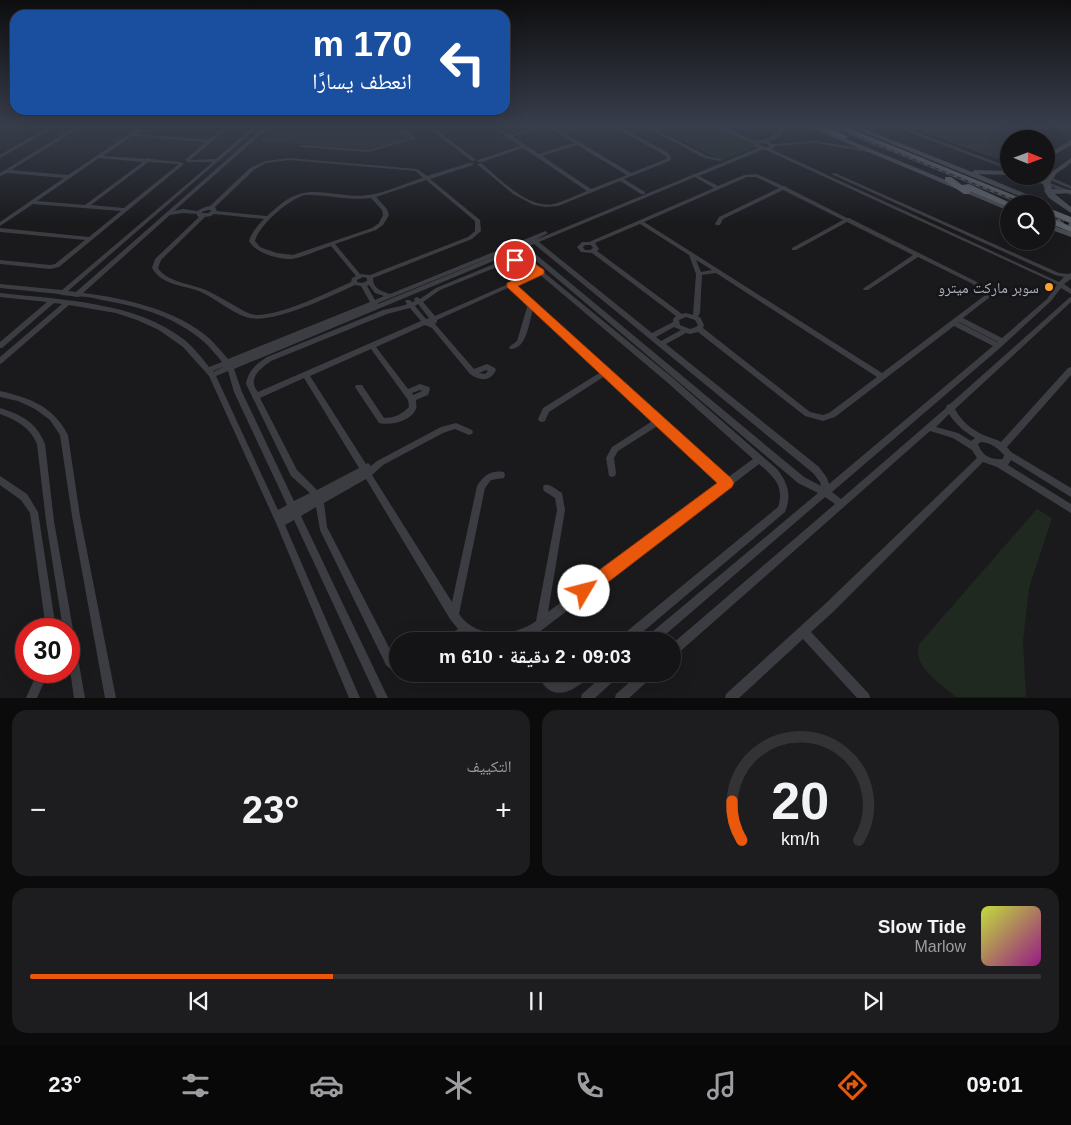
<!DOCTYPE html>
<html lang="ar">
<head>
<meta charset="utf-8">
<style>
	:root { --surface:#141416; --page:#1d1d1f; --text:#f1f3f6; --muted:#9d9ea1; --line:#333335; --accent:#ea580c }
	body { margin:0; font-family:Helvetica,"Noto Naskh Arabic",sans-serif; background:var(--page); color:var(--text); direction:rtl; height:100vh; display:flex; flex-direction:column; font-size:19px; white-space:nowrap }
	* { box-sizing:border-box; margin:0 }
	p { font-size:16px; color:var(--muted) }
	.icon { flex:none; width:28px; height:28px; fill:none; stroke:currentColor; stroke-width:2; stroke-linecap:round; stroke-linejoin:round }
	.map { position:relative; height:698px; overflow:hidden; direction:ltr }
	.panel { display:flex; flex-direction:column; gap:12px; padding:12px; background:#0b0b0c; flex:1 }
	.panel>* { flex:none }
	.banner { position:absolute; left:10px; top:10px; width:500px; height:105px; border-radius:15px; box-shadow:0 5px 20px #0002,0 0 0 1px var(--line); direction:rtl; background:#1a4fa0; color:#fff; overflow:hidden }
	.needle { width:32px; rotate:91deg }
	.tools { position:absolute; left:1000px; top:130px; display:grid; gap:10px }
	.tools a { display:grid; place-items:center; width:55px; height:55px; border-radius:50%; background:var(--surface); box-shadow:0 5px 20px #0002,0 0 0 1px var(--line); font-size:25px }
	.speed { position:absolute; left:15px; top:618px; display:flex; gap:10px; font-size:25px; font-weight:700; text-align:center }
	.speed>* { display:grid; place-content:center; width:65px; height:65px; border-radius:50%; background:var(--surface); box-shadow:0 5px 20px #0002,0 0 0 1px var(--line); line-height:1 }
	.speed .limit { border:8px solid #d22; background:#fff; color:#111 }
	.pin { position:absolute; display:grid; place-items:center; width:42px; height:42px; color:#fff; margin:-21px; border:2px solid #fff; border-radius:50%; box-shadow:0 1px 5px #0007 }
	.me { position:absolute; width:55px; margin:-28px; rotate:53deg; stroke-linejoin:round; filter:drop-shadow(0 0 4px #0008) }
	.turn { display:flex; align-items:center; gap:18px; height:105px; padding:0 15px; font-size:22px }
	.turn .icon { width:65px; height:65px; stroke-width:2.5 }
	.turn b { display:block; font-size:35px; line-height:42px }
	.big { font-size:38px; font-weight:700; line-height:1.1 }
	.panel .widget { flex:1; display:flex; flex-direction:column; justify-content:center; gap:8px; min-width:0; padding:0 18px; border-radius:15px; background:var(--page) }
	.panel .dial { align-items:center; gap:0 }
	.dial svg { height:130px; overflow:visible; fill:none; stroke:var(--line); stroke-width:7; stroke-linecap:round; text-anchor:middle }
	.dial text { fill:var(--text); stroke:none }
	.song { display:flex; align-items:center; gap:15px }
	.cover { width:60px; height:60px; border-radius:8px; background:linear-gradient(135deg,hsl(70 70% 55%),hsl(310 70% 35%)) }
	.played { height:5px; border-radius:2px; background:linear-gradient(90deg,var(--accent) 30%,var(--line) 30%) }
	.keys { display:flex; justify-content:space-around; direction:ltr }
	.heat { display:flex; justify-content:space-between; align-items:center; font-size:28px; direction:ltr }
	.panel .tiles { flex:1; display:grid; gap:12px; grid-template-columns:1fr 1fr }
	.widget:last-child { grid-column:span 2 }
	.trip { position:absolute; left:389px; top:632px; width:292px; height:50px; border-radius:25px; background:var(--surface); box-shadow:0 5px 20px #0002,0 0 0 1px var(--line); font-weight:700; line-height:50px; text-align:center; direction:rtl }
	.tab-bar { display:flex; height:80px; justify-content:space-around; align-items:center; background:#080809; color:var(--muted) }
	.tab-bar .icon { width:35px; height:35px }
	.tab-bar .selected { color:var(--accent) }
	.tab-bar b { font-size:22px; color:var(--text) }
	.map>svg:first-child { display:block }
</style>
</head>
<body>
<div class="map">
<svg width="1071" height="698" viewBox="0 0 1071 698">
	<rect width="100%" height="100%" fill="#1a1a1d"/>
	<path fill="#26262a" d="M276,126H397L411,138L370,150L260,141Z"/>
	<g fill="#1f2920">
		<path d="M653,126H717L758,146L722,161Z"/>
		<path d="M1037,509L1052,518L1029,588L1023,641L1026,697H956C941,684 910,665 920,643Z"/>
	</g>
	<path fill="#2d2d31" stroke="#343539" d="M1047,126L1036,139H1009V156L999,155L997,158L911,127Z"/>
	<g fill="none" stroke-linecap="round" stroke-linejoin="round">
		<g fill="#3b3d42" fill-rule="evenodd">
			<path d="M50,126H56L0,158V155Z"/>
			<path d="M77,126H82L11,170L68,175L141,126H146L135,134L209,140L225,126H230L190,160L216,159L254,126H259L68,291L76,292L265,126H270L174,211L183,209L197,211L205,207L210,206L250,168L265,161L289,158L417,169L427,176L469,163H473V165L430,179L480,220L481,231L472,239L373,278C373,289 381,291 390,294L543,232L545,231L548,233L535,240L692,175V174H695L758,148L753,144L716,126H722L755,141L758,140C769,141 776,134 783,126H788L778,138L767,141L771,142L772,144L816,141L870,150V151L868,152L816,143L774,146V148L771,149L1059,282L1064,277L1055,275L831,174L835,173L1059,273L1068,274L1071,273V279L1064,284L1071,289V294L1061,288L1051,301L1000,348L832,492L841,499L946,408L947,405L950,404L1069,298L1071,297V302L955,409C961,421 973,431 986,436C991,438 996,439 1001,442L1068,368L1071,367V375L1007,447L1011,452L1071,488V497L1011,460L1008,465L1071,504V513L997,467L983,462L832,613L811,632L869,694L870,698H857L803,639L739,698H725L726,694L824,605L977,458L972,450L953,438L930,431L676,655L672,656V644L835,504L825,497L658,641H645L646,637L818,493L798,483L522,249L234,369L242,392L294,501L310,493L291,476L246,384C248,371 256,364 267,357L383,310L405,305L407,304L405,301L406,300H410L412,302L415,301L414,299L415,298L417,297L420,299L436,288L499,262L522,259L535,265L674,379L777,469C788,483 792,496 785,512L632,641H619L620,637L778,507C785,486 773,476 759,464L538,633C530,636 523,640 515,641C499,643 481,642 467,635L458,641H445L446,637L458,629L450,619L366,479L324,503L327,527L394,657L398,661V673L394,672L386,665L320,530L316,507L301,516L388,698H377L294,520L285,525L360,698H349L276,523L209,376L183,347L159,330L137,320L116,313L69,305L2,363L0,364V357L62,304L54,303L2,348H0V342L47,302L0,297V293C61,300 136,301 186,341C195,349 202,358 209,367L222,362C216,355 210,347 203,341C176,318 142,307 107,301C97,299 85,295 76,297C71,295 63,296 59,294L0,288V284L62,290L213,162H188L185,160L206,142L132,136L103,156L146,159L149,158L151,159L180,162L184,164L59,267L50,269L0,264V260L50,265L55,264L85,240L0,232V228L89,237L121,211L33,204L0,226V222L64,178L7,173L0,176V173ZM759,143L768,144L769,147H764L758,144ZM762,150H766L1051,281L1057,285L1047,299L1002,338L963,318L990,297L985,287L975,281L851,219L850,218H847L786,187V186H783L757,174L744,175L718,186L699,176ZM99,158L143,162L85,205L37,201ZM289,160L416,171L423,178C406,183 385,193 368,195C358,197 347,195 337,194C302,189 293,192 267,216L217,211L215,207L254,170L266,163ZM148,162L179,164L124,208L91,205ZM695,177L714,188L589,242H582L577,247L581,252L592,253L676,316L673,319V322L652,333L539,242ZM747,177H756L779,188L719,217L715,224L716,225H720L723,219L783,190L843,220L792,248V250H796L847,222L913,255L864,288L863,289L864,290H868L918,257L971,283L980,289L984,296L882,373L644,222ZM426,180L475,221V231L468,237L370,275L360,274L335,244L376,230L383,225L389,215L387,209L376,197ZM305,195C327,194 349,201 371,198L382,210L383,215L379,223L372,228L293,255L277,253L265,249L260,247L255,241C259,225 289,199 305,195ZM208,210H211V211L208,213H202V212ZM183,213L197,214V216L199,217L155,259L152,268C162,285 182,285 199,291C215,298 229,311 246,317C270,326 331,296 355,285L361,286L370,302L228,359C222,352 216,345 210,339C178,310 124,298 83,293L170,215ZM214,214L264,219C258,225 252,232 249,241C255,253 280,260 292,259C301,258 321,249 331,246L356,276L352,278L351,282C326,293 287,313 259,315C254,315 249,314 244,311C233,305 222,298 210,292C195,284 167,283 158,268L161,260L205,217L211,216ZM640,224L689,255L696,274L693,315L686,313L682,314L597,251L599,249L595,243ZM534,244L813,473L820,482L821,486L804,477L527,247ZM585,245H591L593,248L590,250H585L583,247ZM519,246L378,304V303ZM696,260L712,270L701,272ZM521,263L531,267L536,272L435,316L423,302L440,290L502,265ZM716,273L877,377L829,413L823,415L810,412L703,328L704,325L700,317H698L700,313L702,275ZM539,274L668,383L753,459L727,478L515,285ZM363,277L367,278V281L362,283L357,282V280ZM369,285L375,293L384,296L375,300L367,286ZM510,287L528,304L517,341L509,347L510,349C527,350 529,322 533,309L601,372L543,408L538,419L539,421L542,422L545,421L549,412L605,376L654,420L612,447L606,458L609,476L612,477L615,476L616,473L614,458L618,451L659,425L721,483L548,612L565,510L562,493C557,490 550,483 544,485L543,488L544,491L555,498L557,510L536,621C515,637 475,639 459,614L485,488L491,480L504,478L505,475L504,472C491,470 484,475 477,486L452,602L372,475L383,465L443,433L455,429L469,435L472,434L473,432L472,430L456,423L441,427L377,461L371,466L368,463L366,464L310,376L371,349L408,400L409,407C402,414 395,418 384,418L362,385H356L355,387L379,423C391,426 411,421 416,409C417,406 416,403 416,400L428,395L430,389L429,387L420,384L408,389L376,347L425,325L432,328L470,374C480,381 490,382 496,370L495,368L487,364L474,369L435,324L437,322V320ZM418,304L429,318L426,319L415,306ZM410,308L421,321L258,392C257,390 254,387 254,384C252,374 264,366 271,361L387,314ZM686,317L695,320L698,325L696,327L690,329L680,325L679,320ZM958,322H959L998,342H997ZM954,326L993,346L829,484L827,478L819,467L666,344L686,333L690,334L698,332L805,416L823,421L835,417ZM674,327L681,330L661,341L656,337ZM225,366L213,372V371ZM486,370L488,371L485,374L479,373ZM228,371L234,392L287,505L278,510L216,376ZM304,378L359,468L317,490L297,470L260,398ZM420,390L422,391L413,395L412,393ZM949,414C956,425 965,432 975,438L971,441L958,433L936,427ZM981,442C991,443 997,447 1004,455L1003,459C991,460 982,456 978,444Z"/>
			<path d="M396,126H401L416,138L369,152L302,147L300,146L302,145L369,150L411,138Z"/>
			<path d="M426,126H431L476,160L472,161Z"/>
			<path d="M491,126H496L510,135L538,126H545L513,137L539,154L574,143L547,126H552L563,132L579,126H586L566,134L631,173L666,159L667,157L663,154L612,126H618L667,152L671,157L670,161L624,179L645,192V194H641L620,181L558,206L546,207L534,205L513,194L477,164L481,163C499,178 528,209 554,204C565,201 577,195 587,191L523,148L482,162H478V160L520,146ZM577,145L627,175L591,189L542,156Z"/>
			<path d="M644,126H650L707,156L723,160L721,161L704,158Z"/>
			<path d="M893,126H900L1009,167V170Z"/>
			<path d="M1047,177H1051L1071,186V189L1047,179Z"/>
			<path d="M1044,182H1048L1071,191V195L1044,184Z"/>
			<path d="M0,391C30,398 53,406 68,435L80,516L116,698H105L72,516L60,435L50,420L35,409L18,401L0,397Z"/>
			<path d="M0,408C22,415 36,422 45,444L54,521L85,698H74L69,663V629H63L46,521L37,444C30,427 16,420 0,414Z"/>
			<path d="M0,476L27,494L38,512L56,629H46L30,513L21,500L0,485Z"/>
			<path d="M38,671H49L37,698H26Z"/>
			<path d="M538,674H549L557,682L563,683L577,674H590C588,679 584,682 579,685C562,698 545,695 538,674Z"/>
			<path d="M605,674H618L617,678L595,698H581L582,694Z"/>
			<path d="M639,674H652L651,678L629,698H615L616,694Z"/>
		</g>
		<g fill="#494c52" fill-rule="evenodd">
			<path d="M806,126H815L1009,206V211Z"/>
			<path d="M848,126H857L972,172L975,170L1009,171V175L978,174L1050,204L1046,206V204H1039Z"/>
			<path d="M1071,140V145L1046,160V155Z"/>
			<path d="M1071,158V163L1056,174L1050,183L1052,189L1071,190V193L1055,194L1071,207V213L1049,198L1044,191L1045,190L1043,184L1023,176H1033L1045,180L1052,172Z"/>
			<path d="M1046,223L1071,232V237L1046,228Z"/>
		</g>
		<g fill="#5e626a" fill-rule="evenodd">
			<path d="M816,126H826L849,137L842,139Z"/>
			<path d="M834,126H844L1035,204H1023Z"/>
			<path d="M945,177H951L962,185L969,184L1013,204H1009V206H1006L970,191V194H964L945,181Z"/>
			<path d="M1046,207L1071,217V223L1046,213Z"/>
			<path d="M1046,216L1071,226V232L1046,222Z"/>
		</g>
		<defs>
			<g id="rail-far1">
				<path d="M831,126L1024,204"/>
				<path d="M1046,215L1067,223"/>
			</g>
			<path id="rail" d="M1064,222L1071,225"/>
		</defs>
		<use href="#rail-far1" stroke="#4e5157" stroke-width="2.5"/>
		<use href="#rail" stroke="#4e5157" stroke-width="4"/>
		<use href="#rail-far1" stroke="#151518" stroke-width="1" stroke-dasharray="4" stroke-linecap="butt"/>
		<use href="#rail" stroke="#151518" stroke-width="2" stroke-dasharray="5" stroke-linecap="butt"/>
	</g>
	<linearGradient id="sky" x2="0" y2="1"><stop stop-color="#0e0e10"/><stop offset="0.56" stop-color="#383e4c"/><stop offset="1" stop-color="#383e4c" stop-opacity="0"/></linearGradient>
	<rect width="1071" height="224" fill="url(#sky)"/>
	<path fill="#ea580c" stroke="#983908" d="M511,258L531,261L544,270V274L518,286L732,479L734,483L732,487L590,596L584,599L579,596L576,591L579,585L717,483L507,287V283L533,271L525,265L511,263Z"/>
	<circle fill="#ffa130" stroke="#151518" stroke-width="2" cx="1049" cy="287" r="5"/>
	<g text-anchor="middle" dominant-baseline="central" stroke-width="5" stroke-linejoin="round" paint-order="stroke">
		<g font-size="15" fill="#acb3bd" stroke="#151518" text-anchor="end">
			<text x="1039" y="287">سوبر ماركت ميترو</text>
		</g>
	</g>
</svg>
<div class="tools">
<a><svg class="needle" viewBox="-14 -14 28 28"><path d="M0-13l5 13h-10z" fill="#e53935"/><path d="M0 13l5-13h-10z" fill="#9d9ea1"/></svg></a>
<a><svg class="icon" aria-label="search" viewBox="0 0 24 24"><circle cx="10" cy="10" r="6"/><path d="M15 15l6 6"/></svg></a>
</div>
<div class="speed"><div class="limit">30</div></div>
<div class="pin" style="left:515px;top:260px;background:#d93025"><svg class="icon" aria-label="arrive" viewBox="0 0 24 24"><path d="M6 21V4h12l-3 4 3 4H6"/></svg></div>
<svg class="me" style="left:584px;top:591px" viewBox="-20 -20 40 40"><circle r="19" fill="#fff"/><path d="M0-13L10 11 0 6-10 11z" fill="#ea580c"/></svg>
<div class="trip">09:03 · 2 دقيقة · 610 m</div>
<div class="banner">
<div class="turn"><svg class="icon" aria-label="left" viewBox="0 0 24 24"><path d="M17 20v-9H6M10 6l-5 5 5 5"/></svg><div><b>170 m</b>انعطف يسارًا</div></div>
</div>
</div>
<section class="panel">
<div class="tiles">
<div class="widget dial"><svg viewBox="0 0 100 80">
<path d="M14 69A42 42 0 1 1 86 69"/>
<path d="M14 69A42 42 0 0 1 8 45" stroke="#ea580c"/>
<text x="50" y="56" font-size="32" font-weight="700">20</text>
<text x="50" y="72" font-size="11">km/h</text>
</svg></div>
<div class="widget"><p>التكييف</p>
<div class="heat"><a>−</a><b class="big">23°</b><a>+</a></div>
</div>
<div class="widget">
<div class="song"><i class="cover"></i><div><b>Slow Tide</b><p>Marlow</p></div></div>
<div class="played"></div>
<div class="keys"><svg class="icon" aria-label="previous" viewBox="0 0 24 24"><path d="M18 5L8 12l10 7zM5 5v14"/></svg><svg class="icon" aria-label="pause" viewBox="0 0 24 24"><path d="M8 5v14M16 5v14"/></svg><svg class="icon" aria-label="next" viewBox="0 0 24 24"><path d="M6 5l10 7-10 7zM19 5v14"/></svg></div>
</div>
</div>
</section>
<nav class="tab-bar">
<b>09:01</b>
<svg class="icon selected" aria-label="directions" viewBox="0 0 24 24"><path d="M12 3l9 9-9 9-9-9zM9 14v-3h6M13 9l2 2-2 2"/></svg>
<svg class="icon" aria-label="music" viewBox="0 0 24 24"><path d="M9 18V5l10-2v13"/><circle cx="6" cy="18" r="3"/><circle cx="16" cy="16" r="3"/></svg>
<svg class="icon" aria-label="phone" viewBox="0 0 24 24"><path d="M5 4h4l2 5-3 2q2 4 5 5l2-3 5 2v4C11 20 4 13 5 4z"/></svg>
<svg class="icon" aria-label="climate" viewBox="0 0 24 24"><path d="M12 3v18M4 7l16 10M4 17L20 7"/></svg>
<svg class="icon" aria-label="car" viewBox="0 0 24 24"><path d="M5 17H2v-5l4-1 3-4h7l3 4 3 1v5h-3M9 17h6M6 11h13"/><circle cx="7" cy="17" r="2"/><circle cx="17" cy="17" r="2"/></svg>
<svg class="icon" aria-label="filters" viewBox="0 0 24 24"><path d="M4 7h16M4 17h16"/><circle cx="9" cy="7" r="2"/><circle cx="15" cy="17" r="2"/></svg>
<b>23°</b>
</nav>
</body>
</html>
